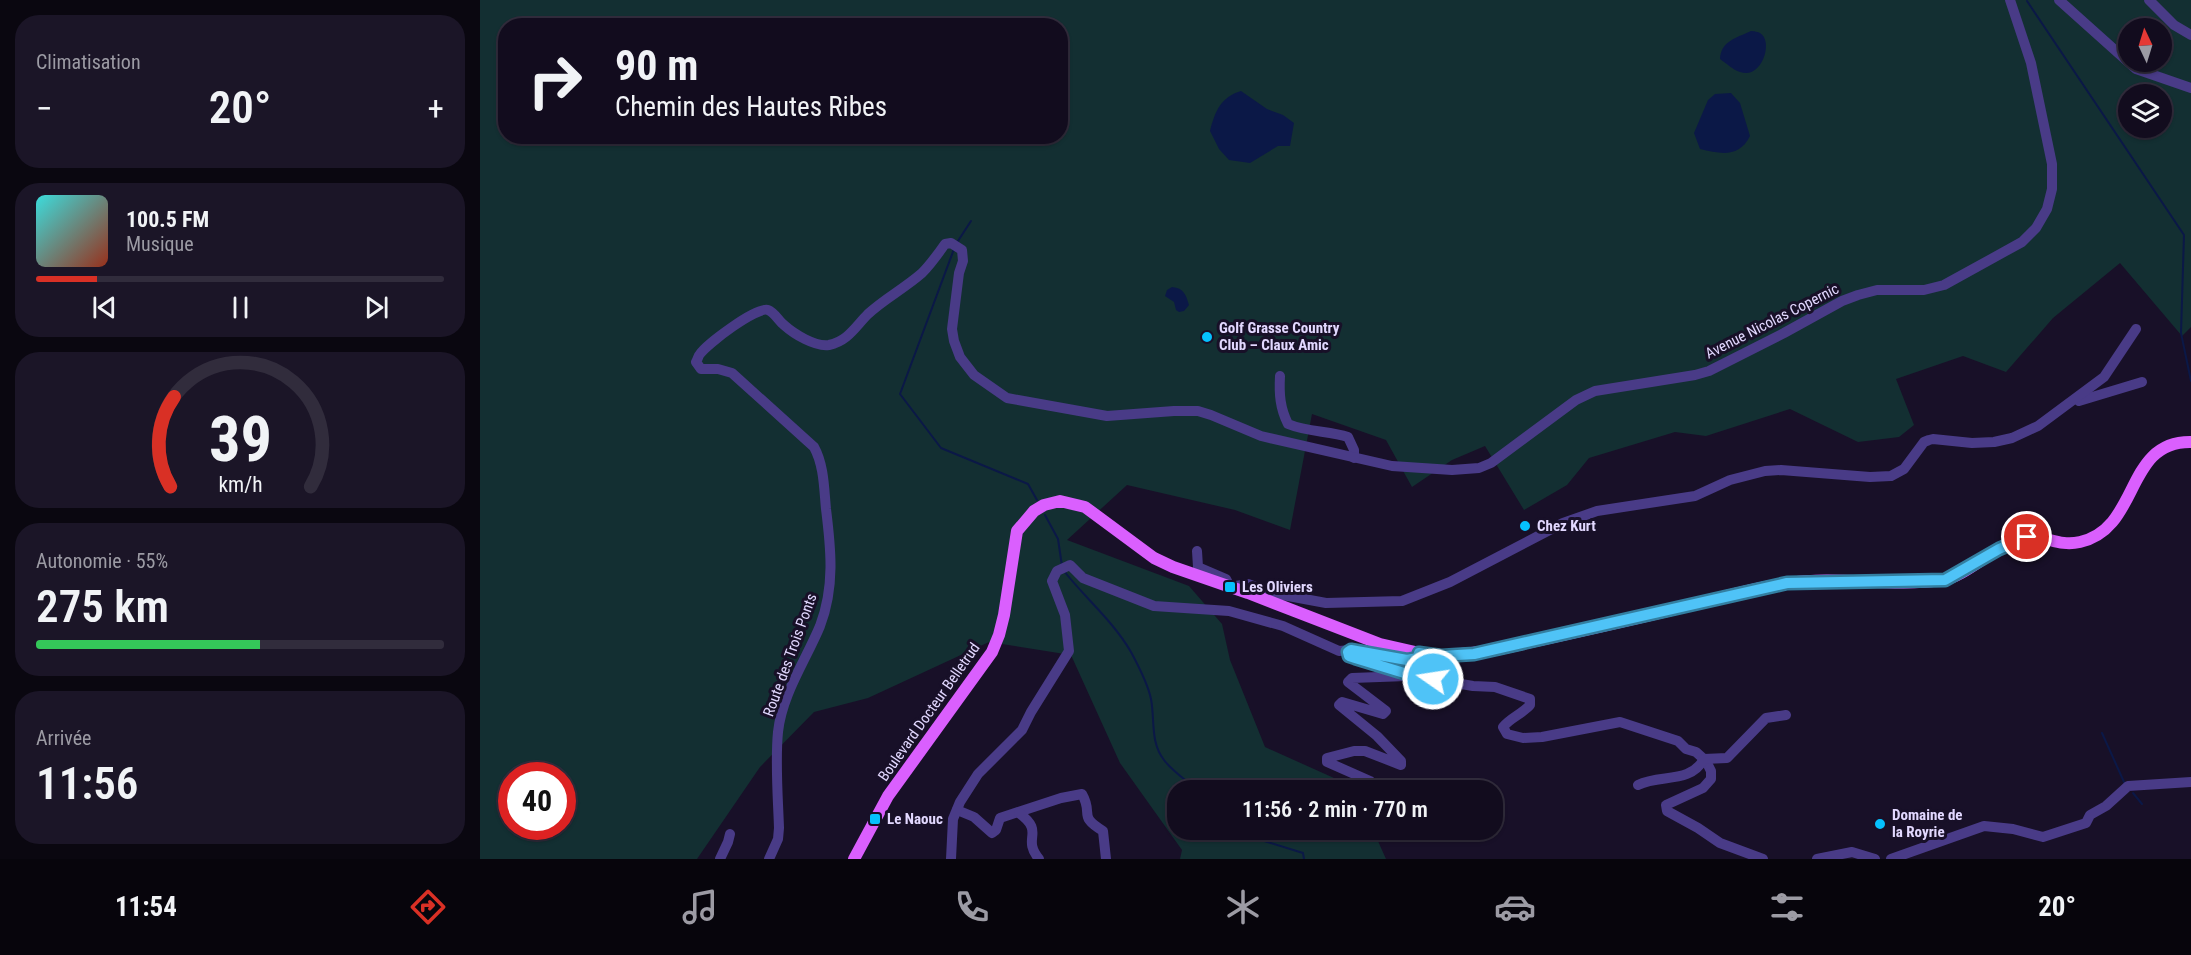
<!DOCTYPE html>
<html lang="fr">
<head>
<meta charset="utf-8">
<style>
	:root { --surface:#120c1e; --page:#1b1527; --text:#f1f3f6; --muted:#9c9ba4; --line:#312c3c; --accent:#d93025 }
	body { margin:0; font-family:"Roboto Condensed",sans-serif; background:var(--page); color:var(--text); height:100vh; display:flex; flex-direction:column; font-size:22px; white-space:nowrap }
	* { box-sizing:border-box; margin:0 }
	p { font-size:20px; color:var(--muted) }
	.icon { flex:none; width:33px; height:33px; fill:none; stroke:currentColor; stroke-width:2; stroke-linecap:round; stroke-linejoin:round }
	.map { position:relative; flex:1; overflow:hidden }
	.details { display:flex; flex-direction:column; gap:15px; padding:15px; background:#0a0710; width:480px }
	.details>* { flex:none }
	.top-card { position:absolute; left:18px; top:18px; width:570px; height:126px; border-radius:24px; box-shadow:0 2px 4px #0004,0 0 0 2px var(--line); background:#120c1e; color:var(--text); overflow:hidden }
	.needle { width:39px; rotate:356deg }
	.controls { position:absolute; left:1638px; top:18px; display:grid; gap:12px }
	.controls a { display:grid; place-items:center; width:54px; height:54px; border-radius:50%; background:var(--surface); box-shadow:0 2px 4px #0004,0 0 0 2px var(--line); font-size:30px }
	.speed { position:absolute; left:18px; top:762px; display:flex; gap:12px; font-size:30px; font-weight:700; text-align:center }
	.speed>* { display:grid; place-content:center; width:78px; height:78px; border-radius:50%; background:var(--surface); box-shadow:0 2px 4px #0004,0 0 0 2px var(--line); line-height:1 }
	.speed .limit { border:9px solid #d22; background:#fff; color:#111 }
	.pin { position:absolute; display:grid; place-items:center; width:51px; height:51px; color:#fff; margin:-26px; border:3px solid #fff; border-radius:50%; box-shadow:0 2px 6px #0007 }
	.me { position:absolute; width:66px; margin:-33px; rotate:283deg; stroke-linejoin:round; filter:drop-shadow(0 0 4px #0008) }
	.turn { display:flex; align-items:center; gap:21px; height:126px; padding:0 18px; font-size:27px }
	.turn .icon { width:78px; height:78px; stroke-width:2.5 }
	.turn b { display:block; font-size:42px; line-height:51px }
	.big { font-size:45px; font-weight:600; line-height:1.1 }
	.details .widget { flex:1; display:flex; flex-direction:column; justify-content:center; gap:9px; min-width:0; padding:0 21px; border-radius:24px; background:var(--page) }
	.details .dial { align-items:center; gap:0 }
	.dial svg { height:156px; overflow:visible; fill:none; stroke:var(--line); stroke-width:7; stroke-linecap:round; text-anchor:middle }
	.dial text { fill:var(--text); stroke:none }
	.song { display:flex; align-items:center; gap:18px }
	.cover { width:72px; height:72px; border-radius:9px; background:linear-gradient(135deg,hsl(180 70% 55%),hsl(10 70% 35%)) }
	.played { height:6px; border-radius:3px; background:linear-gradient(90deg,var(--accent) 15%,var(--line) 15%) }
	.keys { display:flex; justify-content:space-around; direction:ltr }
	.heat { display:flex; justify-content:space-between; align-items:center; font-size:33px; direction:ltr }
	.charge { height:9px; border-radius:4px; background:linear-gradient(90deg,#34c759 55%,var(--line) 0) }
	.trip { position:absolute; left:687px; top:780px; width:336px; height:60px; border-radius:24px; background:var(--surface); box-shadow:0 2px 4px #0004,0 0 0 2px var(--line); font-weight:600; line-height:60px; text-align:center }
	.menu { display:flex; height:96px; justify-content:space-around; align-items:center; background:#07050c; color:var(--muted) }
	.menu .icon { width:42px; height:42px }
	.menu .current { color:var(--accent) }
	.menu b { font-size:27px; color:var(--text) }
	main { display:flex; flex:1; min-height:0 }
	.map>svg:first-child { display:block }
</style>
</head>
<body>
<main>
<section class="details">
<div class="widget"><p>Climatisation</p>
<div class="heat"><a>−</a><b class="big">20°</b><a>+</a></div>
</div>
<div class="widget">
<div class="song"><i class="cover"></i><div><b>100.5 FM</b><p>Musique</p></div></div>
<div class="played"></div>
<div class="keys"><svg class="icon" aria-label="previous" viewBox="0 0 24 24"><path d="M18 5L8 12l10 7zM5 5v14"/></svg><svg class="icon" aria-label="pause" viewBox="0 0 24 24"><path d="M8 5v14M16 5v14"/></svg><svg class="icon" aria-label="next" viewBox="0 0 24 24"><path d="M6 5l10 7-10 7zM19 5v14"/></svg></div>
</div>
<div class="widget dial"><svg viewBox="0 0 100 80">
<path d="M14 69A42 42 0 1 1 86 69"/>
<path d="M14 69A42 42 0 0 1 16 23" stroke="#d93025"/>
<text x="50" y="56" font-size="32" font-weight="700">39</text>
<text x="50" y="72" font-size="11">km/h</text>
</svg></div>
<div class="widget"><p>Autonomie · 55%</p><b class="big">275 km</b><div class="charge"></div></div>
<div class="widget"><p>Arrivée</p><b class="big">11:56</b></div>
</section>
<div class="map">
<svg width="1711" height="859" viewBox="0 0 1711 859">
	<rect width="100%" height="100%" fill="#181028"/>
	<path fill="#132f32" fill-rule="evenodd" d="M0,0H1711V327L1702,336L1640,263L1573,318L1526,372L1483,356L1416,379L1434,425L1419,437L1378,442L1310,409L1226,436L1195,432L1109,458L1087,485L1044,510L1005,446L972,460L932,487L906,440L832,414L810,530L755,510L647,485L587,540L709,586L742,624L750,660L785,747L874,787L875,790H698V830H893L906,859H700L702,850L640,763L591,655L509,642L388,698L334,712L280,767L217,859H0ZM26,26H580V136H26ZM1648,28H1682V62H1648ZM1648,94H1682V128H1648ZM32,776H82V826H32Z"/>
	<g fill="#0b1847">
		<path d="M1271,31C1273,31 1279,32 1280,33C1294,41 1282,80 1260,72C1253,70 1246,63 1240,59C1241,41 1256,38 1271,31Z"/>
		<path d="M761,91L787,109L803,115L814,123L810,146H798L770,163L749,160L739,149L730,131C735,111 741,97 761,91Z"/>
		<path d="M1251,93L1260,103L1270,136C1259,158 1241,154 1220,149L1214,133L1228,100L1235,94Z"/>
		<path d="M692,287C704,288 706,295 709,305L704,311L699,312L696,310L694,302L685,296L687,290Z"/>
	</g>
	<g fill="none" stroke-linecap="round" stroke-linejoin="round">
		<g stroke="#0b1847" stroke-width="2">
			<path d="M1547,1L1704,235L1701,333L1711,381"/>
			<path d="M476,244L491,221"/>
			<path d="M474,249L420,394L461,448L548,484L557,500"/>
			<path d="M565,515L578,539L582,566"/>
			<path d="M584,571C606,599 633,621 651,652C658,665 668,684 671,699C675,720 670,742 684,760C693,772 707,781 718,790"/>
			<path d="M1622,733L1644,782"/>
			<path d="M1653,793L1662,804"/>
			<path d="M764,830L781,840L823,853L824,859"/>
		</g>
		<g stroke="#493b87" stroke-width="10">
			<path d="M1579,0L1656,69L1711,88"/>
			<path d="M1669,0L1694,25L1711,35"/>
			<path d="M800,376C799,394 800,408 808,424C827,432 849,431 868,437L874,450V458"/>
			<path d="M1599,401L1662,382"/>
			<path d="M717,551L718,567L746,579L750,587L768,584L792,593L846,603L922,601L970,582L1083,523L1117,511L1215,496L1250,480L1285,471L1301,470L1390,477L1411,476L1424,469L1444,442L1449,440L1453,439L1492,443L1514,442L1532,438L1558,426L1624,377L1656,329"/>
			<path d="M882,659L934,676L993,686L1015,687L1050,699V705C1042,714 1030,718 1023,727L1027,734L1043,738L1062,737L1140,722L1198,741L1206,749L1216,752L1226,761L1231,771V779L1223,788L1186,805L1187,811L1218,828L1240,843L1283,859"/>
			<path d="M1158,785C1181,774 1210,784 1224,759L1247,758L1286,718L1306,715"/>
			<path d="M900,790L890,781L847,762V758L874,751H885L921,765V761L897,736L859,705L862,702L903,714L906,711L868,682L872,678L927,676"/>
			<path d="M477,810L494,817L512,833L516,830L520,818L581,798L602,794C614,815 597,815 623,831L626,859"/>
			<path d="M539,813C566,833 541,837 559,859"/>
			<path d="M917,830L919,834"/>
			<path d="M240,859L248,842L250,834"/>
			<path d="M289,859L298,839L299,828C298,797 295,762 298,732C302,694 326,660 340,626C355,587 351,549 346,509C344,488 344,465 334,447L252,373L238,369H221L216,362C218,359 218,356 220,354C227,344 277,306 288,310C294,312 299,321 304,325C314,334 335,347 349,345C368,341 375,327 388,314C404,299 425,288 442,273C451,264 458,254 465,244L471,243L482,250L483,261L479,273L472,329L474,341L480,357L494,375L527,398L627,416L694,411H718L731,415L781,436L912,466L972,470L999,468L1011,463L1096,400L1115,391L1215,375L1229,371L1304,333L1362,301L1378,295L1397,290H1444L1464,285L1542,242L1556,228L1567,209L1572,189V164L1551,63L1530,0"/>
			<path d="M471,859L473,819L480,802L498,774L542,730L551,712L589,651L585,615L572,581L577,571L590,565L603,578L674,606L749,611L803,626L859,651L871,650L927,660L937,658L939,653"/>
			<path d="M1337,859L1372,852L1395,859"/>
			<path d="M1411,859L1504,826L1533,829L1563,837L1606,823L1610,815L1626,806L1648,786L1711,782"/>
		</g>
		<path stroke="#da5ffe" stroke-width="12" d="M374,859L408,796L512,652L519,635L524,615L537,531L554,511L564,505L580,501L605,507L674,558L693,567L768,593L900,644L944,654L961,656L1011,651C1070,638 1129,625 1188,611C1228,601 1267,589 1308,583C1359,576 1411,587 1462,580C1487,577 1520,540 1547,537C1566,535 1578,547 1600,542C1661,528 1644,441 1711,442"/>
	</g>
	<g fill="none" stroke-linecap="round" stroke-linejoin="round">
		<defs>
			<path id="route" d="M953,679L934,676L875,658L869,656L868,652L871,650L927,660L937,658L939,653L961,656L994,654L1307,583L1465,580L1519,549L1547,537"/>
		</defs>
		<use href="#route" stroke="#337fa1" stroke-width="15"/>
		<use href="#route" stroke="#4fc3f7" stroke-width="10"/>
	</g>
	<g fill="#05c1fe" stroke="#181028" stroke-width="2">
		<circle cx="727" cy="337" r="6"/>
		<circle cx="1045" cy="526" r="6"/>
		<rect x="744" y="581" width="12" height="12" rx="3"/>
		<rect x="389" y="813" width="12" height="12" rx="3"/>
		<circle cx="1400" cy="824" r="6"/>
	</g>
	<g text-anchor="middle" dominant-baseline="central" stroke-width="6" stroke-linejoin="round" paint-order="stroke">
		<g font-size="15" fill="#e2d8ff" stroke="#181028">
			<text transform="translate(1292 321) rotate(-27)">Avenue Nicolas Copernic</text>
			<text transform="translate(310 655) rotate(-70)">Route des Trois Ponts</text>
			<text transform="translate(449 712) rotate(-55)">Boulevard Docteur Belletrud</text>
		</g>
		<g font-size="15" font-weight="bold" fill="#e2d8ff" stroke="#181028" text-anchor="start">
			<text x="739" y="328">Golf Grasse Country<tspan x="739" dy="17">Club – Claux Amic</tspan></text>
			<text x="1057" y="526">Chez Kurt</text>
			<text x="762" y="587">Les Oliviers</text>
			<text x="1412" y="815">Domaine de<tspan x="1412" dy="17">la Royrie</tspan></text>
			<text x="407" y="819">Le Naouc</text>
		</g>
	</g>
</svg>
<div class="controls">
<a><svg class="needle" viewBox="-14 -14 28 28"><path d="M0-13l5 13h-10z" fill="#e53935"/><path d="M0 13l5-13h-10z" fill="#9c9ba4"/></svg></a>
<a><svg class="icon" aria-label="layers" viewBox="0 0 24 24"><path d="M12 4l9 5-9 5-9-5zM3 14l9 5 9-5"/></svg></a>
</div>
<div class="speed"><div class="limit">40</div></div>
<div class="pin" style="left:1547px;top:537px;background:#d93025"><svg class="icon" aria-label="arrive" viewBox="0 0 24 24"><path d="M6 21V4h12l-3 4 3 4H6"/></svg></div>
<svg class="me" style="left:953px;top:679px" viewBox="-20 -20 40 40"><circle r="17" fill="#4fc3f7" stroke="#fff" stroke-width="3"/><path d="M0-11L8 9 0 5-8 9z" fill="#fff"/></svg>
<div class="trip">11:56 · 2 min · 770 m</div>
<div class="top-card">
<div class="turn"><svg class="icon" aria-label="right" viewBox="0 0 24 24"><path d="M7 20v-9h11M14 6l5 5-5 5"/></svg><div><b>90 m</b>Chemin des Hautes Ribes</div></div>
</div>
</div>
</main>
<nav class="menu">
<b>11:54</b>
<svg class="icon current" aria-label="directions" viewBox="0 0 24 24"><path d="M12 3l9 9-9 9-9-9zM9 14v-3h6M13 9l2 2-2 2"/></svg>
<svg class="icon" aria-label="music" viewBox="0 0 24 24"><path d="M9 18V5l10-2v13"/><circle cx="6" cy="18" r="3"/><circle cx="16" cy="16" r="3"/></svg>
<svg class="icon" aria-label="phone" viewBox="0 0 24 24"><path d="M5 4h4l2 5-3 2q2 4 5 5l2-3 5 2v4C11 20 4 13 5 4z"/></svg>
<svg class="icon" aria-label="climate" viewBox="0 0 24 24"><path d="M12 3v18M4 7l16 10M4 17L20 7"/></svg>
<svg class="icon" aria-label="car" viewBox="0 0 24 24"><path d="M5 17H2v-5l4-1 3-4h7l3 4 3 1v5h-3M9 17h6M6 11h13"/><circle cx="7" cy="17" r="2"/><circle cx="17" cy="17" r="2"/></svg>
<svg class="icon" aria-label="filters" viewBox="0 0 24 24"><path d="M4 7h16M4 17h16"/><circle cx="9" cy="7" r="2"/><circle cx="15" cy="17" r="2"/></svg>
<b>20°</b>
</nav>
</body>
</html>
